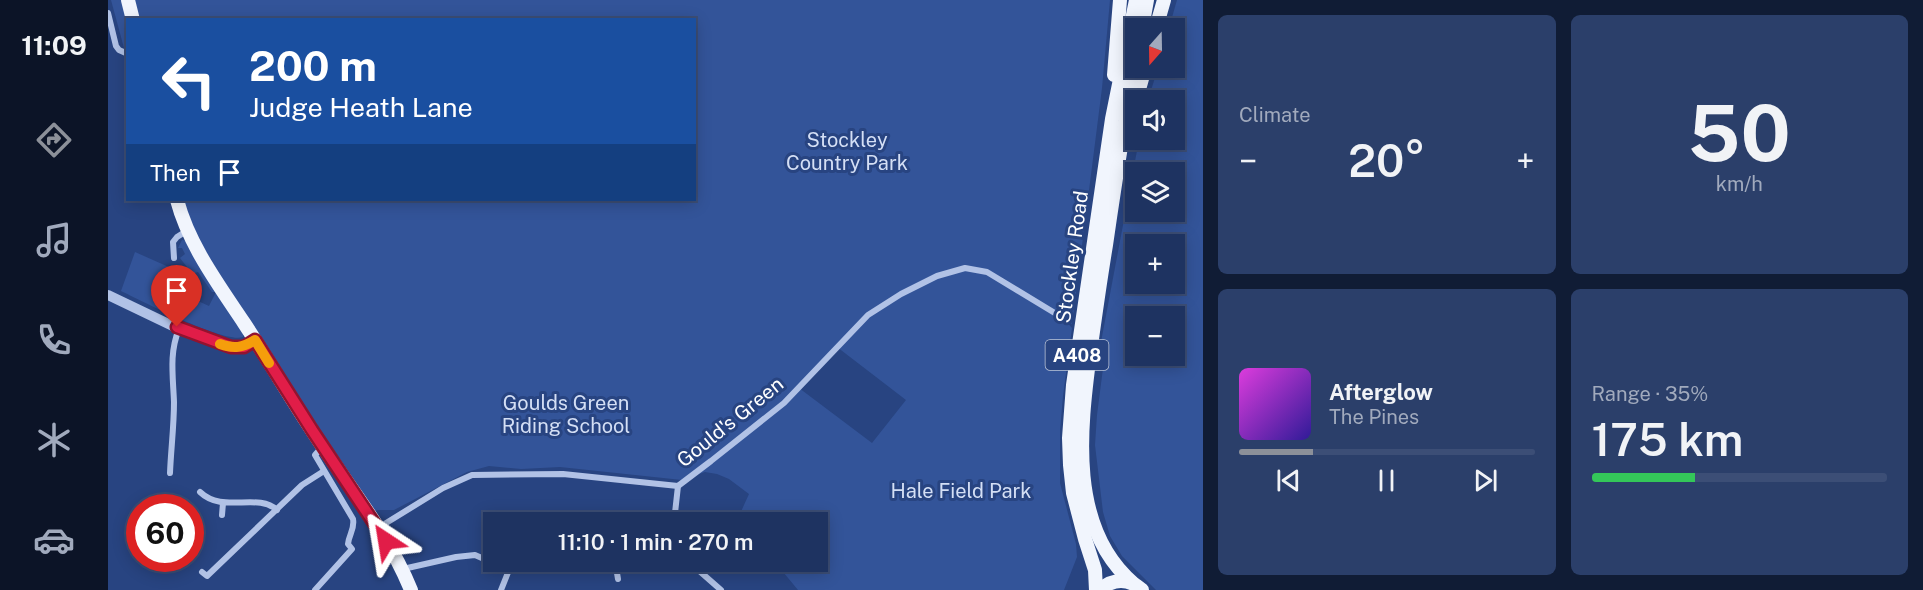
<!DOCTYPE html>
<html lang="en">
<head>
<meta charset="utf-8">
<style>
	:root { --surface:#1e3361; --page:#2b3f6a; --text:#f1f3f6; --muted:#a1aabd; --line:#3c4e76; --accent:#8c9099 }
	body { margin:0; font-family:"Public Sans",sans-serif; background:var(--page); color:var(--text); height:100vh; display:flex; flex-direction:column; font-size:22px; white-space:nowrap }
	* { box-sizing:border-box; margin:0 }
	p { font-size:20px; color:var(--muted) }
	.icon { flex:none; width:33px; height:33px; fill:none; stroke:currentColor; stroke-width:2; stroke-linecap:round; stroke-linejoin:round }
	.map { position:relative; flex:1; overflow:hidden }
	.details { display:flex; flex-direction:column; gap:15px; padding:15px; background:#101c35; width:720px }
	.details>* { flex:none }
	.guide { position:absolute; left:18px; top:18px; width:570px; height:183px; border-radius:0px; box-shadow:0 3px 15px #0003,0 0 0 2px var(--line); background:#1a4fa0; color:#fff; overflow:hidden }
	.needle { width:39px; rotate:200deg }
	.controls { position:absolute; left:1017px; top:18px; display:grid; gap:12px }
	.controls a { display:grid; place-items:center; width:60px; height:60px; border-radius:0px; background:var(--surface); box-shadow:0 3px 15px #0003,0 0 0 2px var(--line); font-size:30px }
	.speed { position:absolute; left:18px; top:494px; display:flex; gap:12px; font-size:30px; font-weight:700; text-align:center }
	.speed>* { display:grid; place-content:center; width:78px; height:78px; border-radius:50%; background:var(--surface); box-shadow:0 3px 15px #0003,0 0 0 2px var(--line); line-height:1 }
	.speed .limit { border:9px solid #d22; background:#fff; color:#111 }
	.pin { position:absolute; display:grid; place-items:center; width:51px; height:51px; color:#fff; margin:-62px -26px; border-radius:50% 50% 50% 0; rotate:-45deg; box-shadow:0 0 6px #0007 }
	.pin .icon { rotate:45deg }
	.me { position:absolute; width:66px; margin:-33px; rotate:327deg; stroke-linejoin:round; filter:drop-shadow(0 0 4px #0008) }
	.turn { display:flex; align-items:center; gap:21px; height:126px; padding:0 24px; font-size:27px }
	.turn .icon { width:78px; height:78px; stroke-width:2.5 }
	.turn b { display:block; font-size:42px; line-height:51px }
	.then { display:flex; align-items:center; height:57px; padding:0 24px; background:#0003; gap:12px; font-size:22px }
	.big { font-size:45px; font-weight:600; line-height:1.1 }
	.details .widget { flex:1; display:flex; flex-direction:column; justify-content:center; gap:9px; min-width:0; padding:0 21px; border-radius:9px; background:var(--page) }
	.details .dial { align-items:center; gap:0 }
	.dial b { font-size:78px; line-height:1 }
	.song { display:flex; align-items:center; gap:18px }
	.cover { width:72px; height:72px; border-radius:9px; background:linear-gradient(135deg,hsl(300 70% 55%),hsl(250 70% 35%)) }
	.played { height:6px; border-radius:3px; background:linear-gradient(90deg,var(--accent) 25%,var(--line) 25%) }
	.keys { display:flex; justify-content:space-around; direction:ltr }
	.heat { display:flex; justify-content:space-between; align-items:center; font-size:33px; direction:ltr }
	.charge { height:9px; border-radius:4px; background:linear-gradient(90deg,#34c759 35%,var(--line) 0) }
	.details .tiles { flex:1; display:grid; gap:15px; grid-template-columns:repeat(2,1fr) }
	.trip { position:absolute; left:375px; top:512px; width:345px; height:60px; border-radius:0px; background:var(--surface); box-shadow:0 3px 15px #0003,0 0 0 2px var(--line); font-weight:600; line-height:60px; text-align:center }
	main { display:flex; flex:1; min-height:0 }
	.tabs { display:flex; flex-direction:column; width:108px; justify-content:space-around; align-items:center; background:#0c1427; color:var(--muted) }
	.tabs .icon { width:42px; height:42px }
	.tabs .active { color:var(--accent) }
	.tabs b { font-size:27px; color:var(--text) }
	.map>svg:first-child { display:block }
</style>
</head>
<body>
<main>
<nav class="tabs">
<b>11:09</b>
<svg class="icon active" aria-label="directions" viewBox="0 0 24 24"><path d="M12 3l9 9-9 9-9-9zM9 14v-3h6M13 9l2 2-2 2"/></svg>
<svg class="icon" aria-label="music" viewBox="0 0 24 24"><path d="M9 18V5l10-2v13"/><circle cx="6" cy="18" r="3"/><circle cx="16" cy="16" r="3"/></svg>
<svg class="icon" aria-label="phone" viewBox="0 0 24 24"><path d="M5 4h4l2 5-3 2q2 4 5 5l2-3 5 2v4C11 20 4 13 5 4z"/></svg>
<svg class="icon" aria-label="climate" viewBox="0 0 24 24"><path d="M12 3v18M4 7l16 10M4 17L20 7"/></svg>
<svg class="icon" aria-label="car" viewBox="0 0 24 24"><path d="M5 17H2v-5l4-1 3-4h7l3 4 3 1v5h-3M9 17h6M6 11h13"/><circle cx="7" cy="17" r="2"/><circle cx="17" cy="17" r="2"/></svg>
</nav>
<div class="map">
<svg width="1095" height="590" viewBox="0 0 1095 590">
	<rect width="100%" height="100%" fill="#284481"/>
	<g fill="#335499" fill-rule="evenodd">
		<path d="M3,0H20L19,50L16,48Z"/>
		<path d="M27,0H1002L994,88L964,324L957,320L964,328L955,396L952,431V483L968,544L969,557L956,590H690L666,561H710V522H638L631,516L641,494L621,479L609,474L597,472L574,480L452,467L413,469L381,466L359,472L286,510H270L260,514L162,365L69,200H586V20H31ZM729,347L798,400L764,443L691,388Z"/>
		<path d="M1069,0H1095V590H1048L1014,556L1002,536L995,512L987,445L989,415L998,345L993,342L1031,140H1066V100H1040L1050,68H1066V28H1061ZM1028,172H1066V212H1028ZM1028,244H1066V284H1028ZM1028,316H1066V356H1028Z"/>
		<path d="M74,240L80,241L135,333V337C117,344 34,301 13,291L27,252L72,272L79,267L72,258L77,254L74,248H70ZM90,272L104,292H108L101,306L79,296L81,291L80,290L87,273Z"/>
	</g>
	<g fill="none" stroke-linecap="round" stroke-linejoin="round">
		<g stroke="#b1c2e6" stroke-width="6">
			<path d="M0,13L8,46L11,50L20,54"/>
			<path d="M66,258L65,242L69,237L80,230"/>
			<path d="M62,473C63,449 66,426 66,402C65,376 61,353 71,329"/>
			<path d="M92,492C115,514 149,492 169,510"/>
			<path d="M114,515L115,503"/>
			<path d="M566,522L570,486"/>
			<path d="M270,528L335,488L364,475L455,474L570,486L603,461L676,403L760,315L793,294L829,276L857,268L879,272L955,318"/>
			<path d="M507,561L510,579"/>
			<path d="M580,561L613,590"/>
			<path d="M295,569L348,557L367,555L401,570L407,561"/>
			<path d="M94,572L99,576L194,485L216,471"/>
			<path d="M207,590L244,549L240,544C241,534 247,529 245,519L207,455L214,447"/>
			<path d="M393,590L401,570"/>
		</g>
		<path stroke="#b1c2e6" stroke-width="10" d="M0,295L71,329L119,346L134,348L147,340"/>
		<g stroke="#f1f5fd" stroke-width="14">
			<path d="M20,0L25,20"/>
			<path d="M1034,28L1039,0"/>
			<path d="M1048,28L1056,0"/>
			<path d="M1006,75L1012,0"/>
			<path d="M1028,100L1037,68"/>
			<path d="M69,200C81,245 110,284 136,323C163,364 187,406 215,447C246,493 282,538 303,590"/>
			<path d="M1026,584C960,528 972,430 982,353C987,317 992,281 998,245C1007,183 1016,122 1028,61"/>
			<path d="M988,590L987,570L977,539L965,493L962,465L961,438L965,385L1004,119L1028,0"/>
			<path d="M992,590C1005,578 1021,578 1034,590"/>
		</g>
	</g>
	<g fill="none" stroke-linecap="round" stroke-linejoin="round">
		<defs>
			<path id="route" d="M69,327L123,347H136L147,340L204,430L278,541"/>
		</defs>
		<use href="#route" stroke="#92132f" stroke-width="15"/>
		<use href="#route" stroke="#e11d48" stroke-width="10"/>
		<path stroke="#f59e0b" stroke-width="10" d="M112,344C126,349 134,348 147,340L161,363"/>
	</g>
	<g text-anchor="middle" dominant-baseline="central" stroke-width="6" stroke-linejoin="round" paint-order="stroke">
		<rect fill="#284481" stroke="#bec7d9" stroke-width="1.5" x="937.5" y="340" width="63" height="30" rx="4.5"/>
		<g font-size="18" font-weight="bold" fill="#fff">
			<text x="969" y="355">A408</text>
		</g>
		<g font-size="20" fill="#d4dff5" stroke="#284481">
			<text x="739" y="140">Stockley<tspan x="739" dy="23">Country Park</tspan></text>
			<text x="458" y="403">Goulds Green<tspan x="458" dy="23">Riding School</tspan></text>
			<text x="853" y="491">Hale Field Park</text>
		</g>
		<g font-size="20" fill="#fff" stroke="#284481">
			<text transform="translate(964 257) rotate(-82)">Stockley Road</text>
			<text transform="translate(622 422) rotate(-39)">Gould's Green</text>
		</g>
	</g>
</svg>
<div class="controls">
<a><svg class="needle" viewBox="-14 -14 28 28"><path d="M0-13l5 13h-10z" fill="#e53935"/><path d="M0 13l5-13h-10z" fill="#a1aabd"/></svg></a>
<a><svg class="icon" aria-label="sound" viewBox="0 0 24 24"><path d="M4 9h4l5-4v14l-5-4H4zM17 9q2 3 0 6"/></svg></a>
<a><svg class="icon" aria-label="layers" viewBox="0 0 24 24"><path d="M12 4l9 5-9 5-9-5zM3 14l9 5 9-5"/></svg></a>
<a>+</a>
<a>−</a>
</div>
<div class="speed"><div class="limit">60</div></div>
<div class="pin" style="left:69px;top:327px;background:#d93025"><svg class="icon" aria-label="arrive" viewBox="0 0 24 24"><path d="M6 21V4h12l-3 4 3 4H6"/></svg></div>
<svg class="me" style="left:278px;top:541px" viewBox="-20 -20 40 40"><path d="M0-17L14 15 0 8-14 15z" fill="#e11d48" stroke="#fff" stroke-width="4"/></svg>
<div class="trip">11:10 · 1 min · 270 m</div>
<div class="guide">
<div class="turn"><svg class="icon" aria-label="left" viewBox="0 0 24 24"><path d="M17 20v-9H6M10 6l-5 5 5 5"/></svg><div><b>200 m</b>Judge Heath Lane</div></div>
<div class="then">Then<svg class="icon" aria-label="arrive" viewBox="0 0 24 24"><path d="M6 21V4h12l-3 4 3 4H6"/></svg></div>
</div>
</div>
<section class="details">
<div class="tiles">
<div class="widget"><p>Climate</p>
<div class="heat"><a>−</a><b class="big">20°</b><a>+</a></div>
</div>
<div class="widget dial"><b>50</b><p>km/h</p></div>
<div class="widget">
<div class="song"><i class="cover"></i><div><b>Afterglow</b><p>The Pines</p></div></div>
<div class="played"></div>
<div class="keys"><svg class="icon" aria-label="previous" viewBox="0 0 24 24"><path d="M18 5L8 12l10 7zM5 5v14"/></svg><svg class="icon" aria-label="pause" viewBox="0 0 24 24"><path d="M8 5v14M16 5v14"/></svg><svg class="icon" aria-label="next" viewBox="0 0 24 24"><path d="M6 5l10 7-10 7zM19 5v14"/></svg></div>
</div>
<div class="widget"><p>Range · 35%</p><b class="big">175 km</b><div class="charge"></div></div>
</div>
</section>
</main>
</body>
</html>
